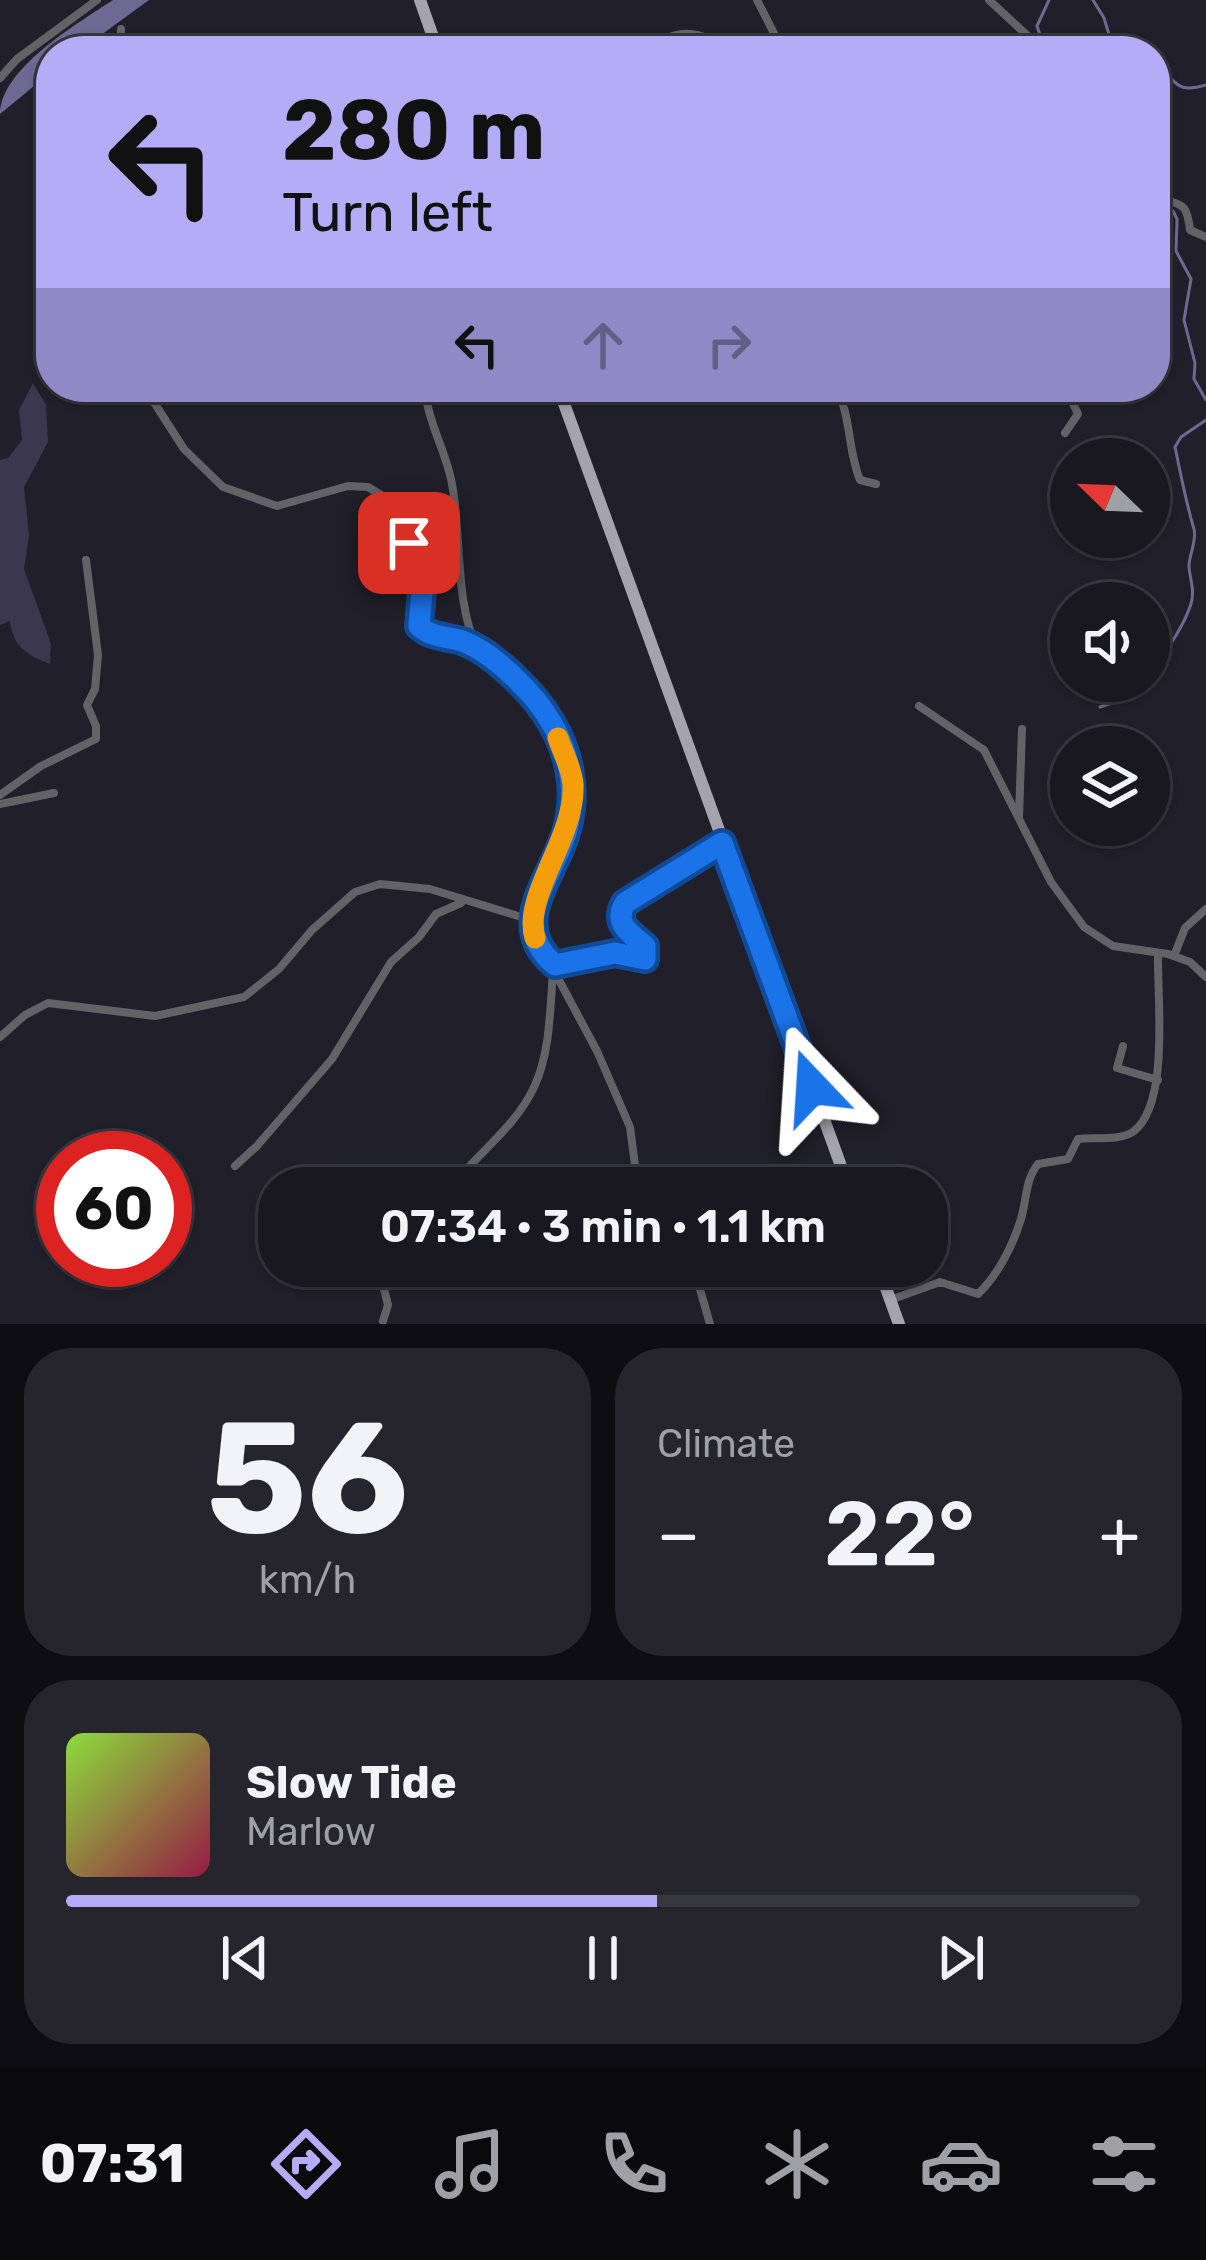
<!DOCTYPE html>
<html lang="en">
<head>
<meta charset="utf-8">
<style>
	:root { --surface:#191820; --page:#26252d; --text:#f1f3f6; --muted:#9fa0a5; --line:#37373e; --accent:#b5acf8 }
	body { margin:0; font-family:Rubik,sans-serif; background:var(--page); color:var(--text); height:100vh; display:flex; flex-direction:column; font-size:45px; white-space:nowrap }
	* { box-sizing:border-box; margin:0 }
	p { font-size:39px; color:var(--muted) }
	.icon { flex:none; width:66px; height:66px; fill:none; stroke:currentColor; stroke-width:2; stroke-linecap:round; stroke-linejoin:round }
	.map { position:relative; height:1324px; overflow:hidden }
	.panel { display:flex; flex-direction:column; gap:24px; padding:24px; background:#0e0d12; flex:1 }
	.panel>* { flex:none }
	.banner { position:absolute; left:36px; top:36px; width:1134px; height:366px; border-radius:48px; box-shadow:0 3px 9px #0004,0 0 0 3px var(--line); background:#b5acf8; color:#111; overflow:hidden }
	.needle { width:78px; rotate:293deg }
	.tools { position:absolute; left:1050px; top:438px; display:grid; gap:24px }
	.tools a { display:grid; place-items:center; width:120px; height:120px; border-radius:50%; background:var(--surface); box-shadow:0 3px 9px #0004,0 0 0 3px var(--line); font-size:60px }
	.speed { position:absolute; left:36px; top:1131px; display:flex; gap:24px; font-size:60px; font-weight:700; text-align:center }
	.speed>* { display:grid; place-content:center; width:156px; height:156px; border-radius:50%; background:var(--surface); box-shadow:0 3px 9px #0004,0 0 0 3px var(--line); line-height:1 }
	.speed .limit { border:18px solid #d22; background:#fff; color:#111 }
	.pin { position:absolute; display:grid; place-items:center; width:102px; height:102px; color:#fff; margin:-51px; border-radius:24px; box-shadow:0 6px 18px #0006 }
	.me { position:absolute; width:132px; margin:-66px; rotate:340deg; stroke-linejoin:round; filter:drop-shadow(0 0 9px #0008) }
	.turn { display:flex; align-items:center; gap:42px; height:252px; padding:0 48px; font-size:54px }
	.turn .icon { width:156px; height:156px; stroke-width:2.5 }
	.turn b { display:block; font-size:84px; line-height:102px }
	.lanes { display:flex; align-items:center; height:114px; padding:0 48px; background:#0003; justify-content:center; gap:60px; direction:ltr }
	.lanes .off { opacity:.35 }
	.big { font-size:90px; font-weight:600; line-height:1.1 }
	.panel .tile { flex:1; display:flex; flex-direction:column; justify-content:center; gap:18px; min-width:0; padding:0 42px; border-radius:48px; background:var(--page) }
	.panel .dial { align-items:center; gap:0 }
	.dial b { font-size:156px; line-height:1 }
	.song { display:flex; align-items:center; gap:36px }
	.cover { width:144px; height:144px; border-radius:18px; background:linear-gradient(135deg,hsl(90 70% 55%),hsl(340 70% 35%)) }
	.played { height:12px; border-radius:6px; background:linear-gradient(90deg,var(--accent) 55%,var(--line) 55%) }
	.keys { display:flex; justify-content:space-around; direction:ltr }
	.heat { display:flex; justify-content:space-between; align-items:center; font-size:66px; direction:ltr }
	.panel .tiles { flex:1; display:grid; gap:24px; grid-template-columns:1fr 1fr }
	.tile:last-child { grid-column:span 2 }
	.trip { position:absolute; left:258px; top:1167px; width:690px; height:120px; border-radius:48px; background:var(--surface); box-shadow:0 3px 9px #0004,0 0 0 3px var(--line); font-weight:600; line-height:120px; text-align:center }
	.tab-bar { display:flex; height:192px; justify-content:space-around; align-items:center; background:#0a0a0d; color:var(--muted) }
	.tab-bar .icon { width:84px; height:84px }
	.tab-bar .selected { color:var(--accent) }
	.tab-bar b { font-size:54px; color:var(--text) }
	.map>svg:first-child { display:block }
</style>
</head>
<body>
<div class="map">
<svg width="1206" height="1324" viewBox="0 0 1206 1324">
	<rect width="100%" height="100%" fill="#21202a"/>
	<path fill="#3a374f" d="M33,383L46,405L48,442L24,487L29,535L24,569L51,644L50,664C27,655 13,647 10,621L0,625V460L8,458L22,440L19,410Z"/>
	<path fill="#6e6992" d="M113,0H149L79,51H51V72L0,114C0,69 78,23 113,0Z"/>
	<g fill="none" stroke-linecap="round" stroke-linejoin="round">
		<g stroke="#6e6992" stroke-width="3">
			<path d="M1093,0L1104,18L1114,51"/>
			<path d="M1043,44L1037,26L1049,0"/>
			<path d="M1155,65C1179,81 1173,94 1206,85"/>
			<path d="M1155,204L1173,211L1177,219L1176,251L1191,279L1184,320L1195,363L1194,379L1206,400"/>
			<path d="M1149,677C1163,654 1182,631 1191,604C1195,590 1190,580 1189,566C1189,555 1197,541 1194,529C1186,503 1181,475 1175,447L1181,437L1206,420"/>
			<path d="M1100,707L1133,696L1146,681"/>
		</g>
		<g stroke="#626267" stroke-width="8">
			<path d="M757,0L783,51"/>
			<path d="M989,0L1044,51"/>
			<path d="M120,51L121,29"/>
			<path d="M650,51C673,27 702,29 725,51"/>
			<path d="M0,78L17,59L97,0"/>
			<path d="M1155,194C1179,209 1186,196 1190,230L1206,237"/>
			<path d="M425,387C427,420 444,447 451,479C462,530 454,601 477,648"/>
			<path d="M608,387L612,390L663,387"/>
			<path d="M835,387C852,415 847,449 860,480L876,484"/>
			<path d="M148,393L184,449L223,487L277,506L348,486L368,487L381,495L401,515L406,531L422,591L419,625C432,638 446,636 462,641C481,648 508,670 523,684C582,743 579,802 549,873C542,889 530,908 531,925C533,944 546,951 554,965C557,970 558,977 560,982L597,1051L630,1127L638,1188"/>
			<path d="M1065,433L1078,414L1065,387"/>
			<path d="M919,706L984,750L1051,882L1084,927L1113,946L1168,954L1190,962L1206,977"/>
			<path d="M0,795L41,766L96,739V726L87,705L95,689L98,655L86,560"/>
			<path d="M0,804L54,793"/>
			<path d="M1019,817L1022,729"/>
			<path d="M1174,956L1185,928L1206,909"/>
			<path d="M555,965L615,953L645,959V946L622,924L623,907L722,843"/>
			<path d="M0,1037L25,1015L48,1003L155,1016L244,997L279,969L312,930L355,892L380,884L430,889L531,920"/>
			<path d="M1123,1046L1117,1068L1158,1080"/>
			<path d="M235,1166L257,1146L332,1059L391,962L419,937L436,914L461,903"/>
			<path d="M450,1188C477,1154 517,1126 535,1085C550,1052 550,1009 553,972"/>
			<path d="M684,1266L699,1286L710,1324"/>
			<path d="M890,1300L940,1282L978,1294C998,1275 1013,1245 1021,1219C1027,1199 1025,1180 1038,1164L1068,1159L1078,1139C1094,1137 1122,1141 1134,1131C1170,1103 1157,997 1158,954"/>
			<path d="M383,1321L388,1305L381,1277L388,1266"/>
		</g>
		<g stroke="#a4a3ae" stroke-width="12">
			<path d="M420,0L438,51"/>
			<path d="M558,387L849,1188"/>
			<path d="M878,1266L899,1324"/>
		</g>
	</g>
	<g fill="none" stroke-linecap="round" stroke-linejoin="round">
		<defs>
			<path id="route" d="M409,543L422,591L419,626C432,638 446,636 462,641C493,652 535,694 551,722C569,752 576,787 569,821C560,871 503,922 555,965L615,953L645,959V946C630,933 613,924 625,903L722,843L812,1087"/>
		</defs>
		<use href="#route" stroke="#114b97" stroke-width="30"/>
		<use href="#route" stroke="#1a73e8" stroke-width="21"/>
		<path stroke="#f59e0b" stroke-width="21" d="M535,938C522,896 576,837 573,784C572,769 563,753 558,738"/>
	</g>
</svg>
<div class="tools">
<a><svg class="needle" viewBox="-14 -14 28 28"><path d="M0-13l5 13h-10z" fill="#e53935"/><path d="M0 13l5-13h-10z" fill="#9fa0a5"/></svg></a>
<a><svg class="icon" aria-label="sound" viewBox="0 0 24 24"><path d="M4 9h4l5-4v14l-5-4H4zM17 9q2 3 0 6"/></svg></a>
<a><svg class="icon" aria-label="layers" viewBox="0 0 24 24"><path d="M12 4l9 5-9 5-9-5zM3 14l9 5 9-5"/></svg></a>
</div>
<div class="speed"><div class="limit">60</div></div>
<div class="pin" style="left:409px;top:543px;background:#d93025"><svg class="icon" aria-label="arrive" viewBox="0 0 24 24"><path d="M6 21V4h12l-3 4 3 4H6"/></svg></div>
<svg class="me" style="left:812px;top:1087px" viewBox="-20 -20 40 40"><path d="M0-17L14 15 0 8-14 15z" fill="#1a73e8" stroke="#fff" stroke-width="4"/></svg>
<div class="trip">07:34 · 3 min · 1.1 km</div>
<div class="banner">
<div class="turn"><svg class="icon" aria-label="left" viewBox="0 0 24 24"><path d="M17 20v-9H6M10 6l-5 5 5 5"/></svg><div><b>280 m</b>Turn left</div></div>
<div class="lanes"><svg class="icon" aria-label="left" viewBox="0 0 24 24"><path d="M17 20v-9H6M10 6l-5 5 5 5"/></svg><svg class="icon off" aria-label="ahead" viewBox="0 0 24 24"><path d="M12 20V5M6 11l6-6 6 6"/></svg><svg class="icon off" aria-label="right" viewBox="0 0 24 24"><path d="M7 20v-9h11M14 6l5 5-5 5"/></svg></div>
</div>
</div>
<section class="panel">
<div class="tiles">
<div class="tile dial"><b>56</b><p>km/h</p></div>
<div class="tile"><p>Climate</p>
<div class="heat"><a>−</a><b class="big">22°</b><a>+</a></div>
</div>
<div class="tile">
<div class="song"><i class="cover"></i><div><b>Slow Tide</b><p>Marlow</p></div></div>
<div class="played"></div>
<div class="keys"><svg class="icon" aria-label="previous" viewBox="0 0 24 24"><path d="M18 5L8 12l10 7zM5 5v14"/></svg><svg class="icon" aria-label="pause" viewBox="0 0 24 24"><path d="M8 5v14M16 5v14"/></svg><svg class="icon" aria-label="next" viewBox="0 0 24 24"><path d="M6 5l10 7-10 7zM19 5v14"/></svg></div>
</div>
</div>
</section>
<nav class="tab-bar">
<b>07:31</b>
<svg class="icon selected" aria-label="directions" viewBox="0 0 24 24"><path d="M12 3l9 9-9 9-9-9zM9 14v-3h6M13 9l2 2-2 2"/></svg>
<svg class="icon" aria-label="music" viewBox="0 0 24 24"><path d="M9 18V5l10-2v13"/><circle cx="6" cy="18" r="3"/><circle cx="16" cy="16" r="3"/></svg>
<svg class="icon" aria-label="phone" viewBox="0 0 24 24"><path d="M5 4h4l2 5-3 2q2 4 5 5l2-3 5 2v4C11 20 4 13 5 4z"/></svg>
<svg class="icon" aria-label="climate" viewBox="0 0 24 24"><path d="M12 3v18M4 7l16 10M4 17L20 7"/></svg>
<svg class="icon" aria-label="car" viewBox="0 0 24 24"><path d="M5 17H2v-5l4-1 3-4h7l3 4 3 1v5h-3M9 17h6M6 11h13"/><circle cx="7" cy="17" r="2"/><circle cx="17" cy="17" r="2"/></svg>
<svg class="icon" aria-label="filters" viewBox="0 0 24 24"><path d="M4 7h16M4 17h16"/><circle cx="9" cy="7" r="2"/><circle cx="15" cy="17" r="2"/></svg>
</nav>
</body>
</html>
